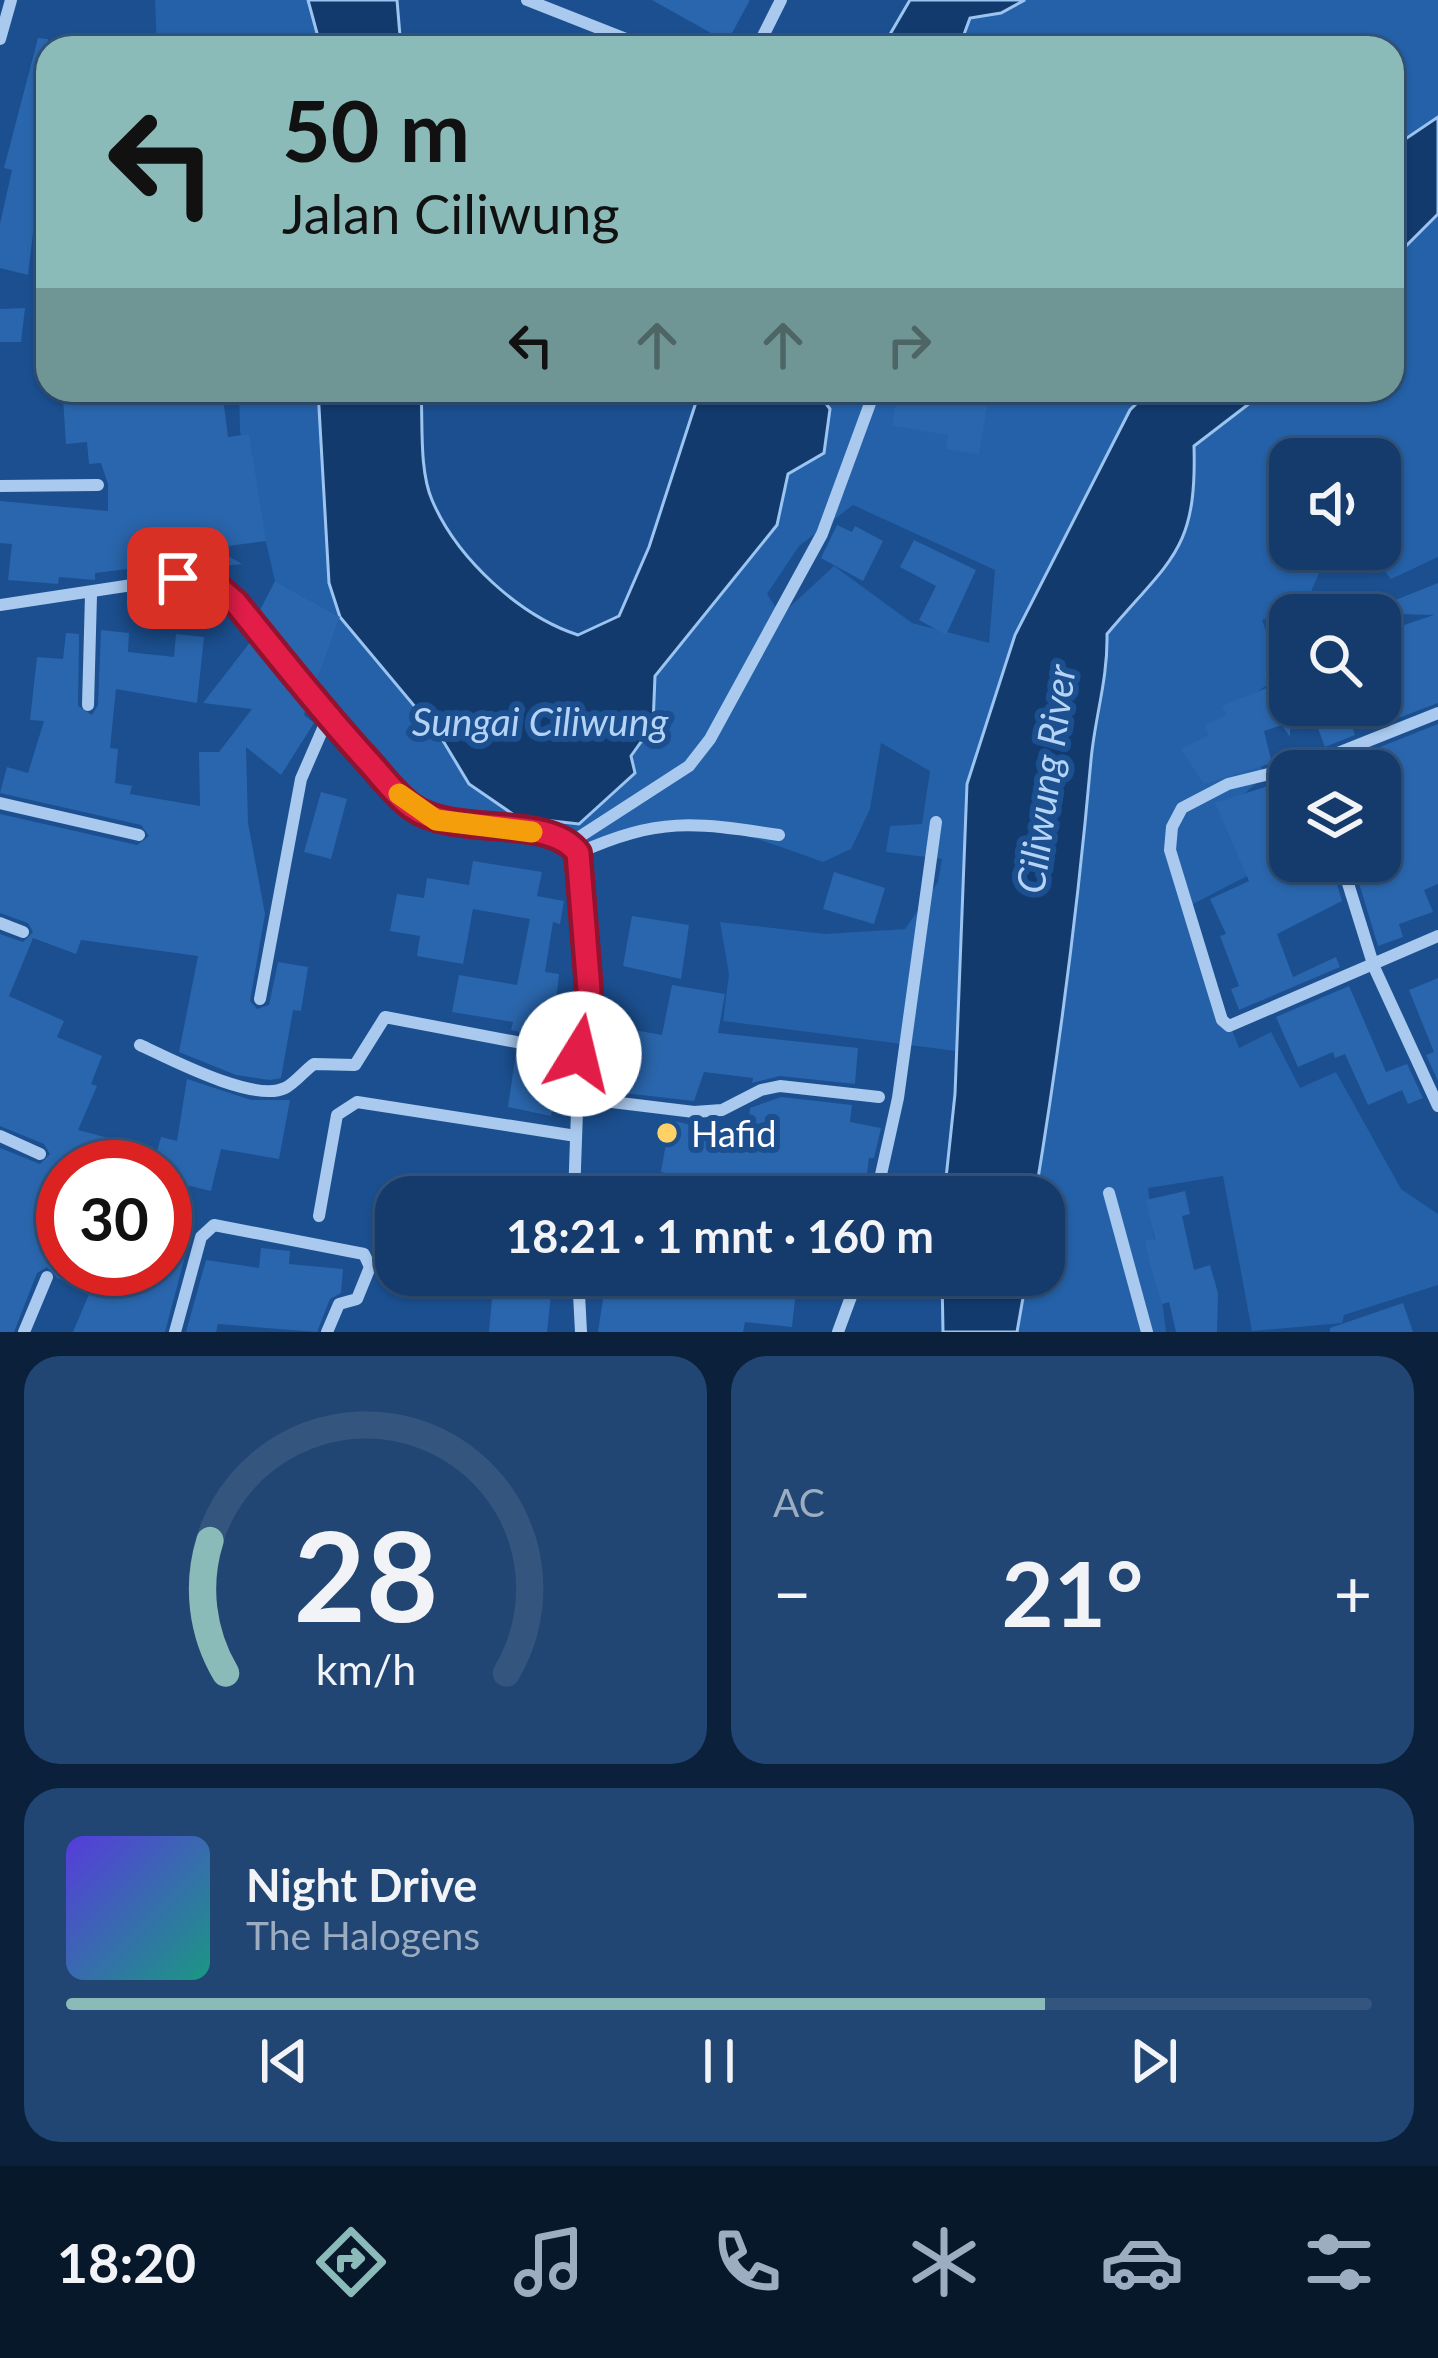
<!DOCTYPE html>
<html lang="id">
<head>
<meta charset="utf-8">
<style>
	:root { --surface:#143b6b; --page:#214673; --text:#f1f3f6; --muted:#9dadc1; --line:#33557e; --accent:#8bbbb9 }
	body { margin:0; font-family:Lato,sans-serif; background:var(--page); color:var(--text); height:100vh; display:flex; flex-direction:column; font-size:45px; white-space:nowrap }
	* { box-sizing:border-box; margin:0 }
	p { font-size:39px; color:var(--muted) }
	.icon { flex:none; width:66px; height:66px; fill:none; stroke:currentColor; stroke-width:2; stroke-linecap:round; stroke-linejoin:round }
	.map { position:relative; height:1332px; overflow:hidden }
	.sheet { display:flex; flex-direction:column; gap:24px; padding:24px; background:#0b203b; flex:1 }
	.sheet>* { flex:none }
	.banner { position:absolute; left:36px; top:36px; width:1368px; height:366px; border-radius:36px; box-shadow:0 3px 9px #0004,0 0 0 3px var(--line); background:#8bbbb9; color:#111; overflow:hidden }
	.fabs { position:absolute; left:1269px; top:438px; display:grid; gap:24px }
	.fabs a { display:grid; place-items:center; width:132px; height:132px; border-radius:24px; background:var(--surface); box-shadow:0 3px 9px #0004,0 0 0 3px var(--line); font-size:60px }
	.speed { position:absolute; left:36px; top:1140px; display:flex; gap:24px; font-size:60px; font-weight:700; text-align:center }
	.speed>* { display:grid; place-content:center; width:156px; height:156px; border-radius:50%; background:var(--surface); box-shadow:0 3px 9px #0004,0 0 0 3px var(--line); line-height:1 }
	.speed .limit { border:18px solid #d22; background:#fff; color:#111 }
	.pin { position:absolute; display:grid; place-items:center; width:102px; height:102px; color:#fff; margin:-51px; border-radius:24px; box-shadow:0 6px 18px #0006 }
	.me { position:absolute; width:132px; margin:-66px; rotate:9deg; stroke-linejoin:round; filter:drop-shadow(0 0 9px #0008) }
	.turn { display:flex; align-items:center; gap:42px; height:252px; padding:0 48px; font-size:54px }
	.turn .icon { width:156px; height:156px; stroke-width:2.5 }
	.turn b { display:block; font-size:84px; line-height:102px }
	.lanes { display:flex; align-items:center; height:114px; padding:0 48px; background:#0003; justify-content:center; gap:60px; direction:ltr }
	.lanes .off { opacity:.35 }
	.big { font-size:90px; font-weight:700; line-height:1.1 }
	.sheet .tile { flex:1; display:flex; flex-direction:column; justify-content:center; gap:18px; min-width:0; padding:0 42px; border-radius:36px; background:var(--page) }
	.sheet .dial { align-items:center; gap:0 }
	.dial svg { height:312px; overflow:visible; fill:none; stroke:var(--line); stroke-width:7; stroke-linecap:round; text-anchor:middle }
	.dial text { fill:var(--text); stroke:none }
	.song { display:flex; align-items:center; gap:36px }
	.cover { width:144px; height:144px; border-radius:18px; background:linear-gradient(135deg,hsl(250 70% 55%),hsl(170 70% 35%)) }
	.played { height:12px; border-radius:6px; background:linear-gradient(90deg,var(--accent) 75%,var(--line) 75%) }
	.keys { display:flex; justify-content:space-around; direction:ltr }
	.heat { display:flex; justify-content:space-between; align-items:center; font-size:66px; direction:ltr }
	.sheet .tiles { flex:1; display:grid; gap:24px; grid-template-columns:1fr 1fr }
	.tile:last-child { grid-column:span 2 }
	.trip { position:absolute; left:375px; top:1176px; width:690px; height:120px; border-radius:36px; background:var(--surface); box-shadow:0 3px 9px #0004,0 0 0 3px var(--line); font-weight:700; line-height:120px; text-align:center }
	.tabs { display:flex; height:192px; justify-content:space-around; align-items:center; background:#08182b; color:var(--muted) }
	.tabs .icon { width:84px; height:84px }
	.tabs .selected { color:var(--accent) }
	.tabs b { font-size:54px; color:var(--text) }
	.map>svg:first-child { display:block }
</style>
</head>
<body>
<div class="map">
<svg width="1438" height="1332" viewBox="0 0 1438 1332">
	<rect width="100%" height="100%" fill="#1b4f8f"/>
	<g fill="#2461a8" fill-rule="evenodd">
		<path d="M155,0H308L321,48H157Z"/>
		<path d="M1025,0H1438V116L1392,150V48H959L970,18L1001,13Z"/>
		<path d="M1438,214V557L1391,579L1367,549H1380V459H1290V549H1341L1319,573L1308,599L1262,620L1282,674L1216,722L1253,747L1265,776L1225,810L1255,872L1185,908L1239,1048L1271,1032L1300,1088L1336,1072L1401,1189L1438,1214V1285L1344,1315L1342,1323L1252,1331L1223,1176L1148,1188L1166,1332H1017L1027,1275H1044V1197H1035C1057,1061 1073,925 1088,788C1094,735 1109,687 1107,634C1169,563 1198,546 1193,446L1267,390H1392V260Z"/>
		<path d="M239,390H318L329,583L392,681L442,739L469,784L631,756L653,725L655,676L777,525L788,474L824,453L830,409L816,390H1150L1130,410L960,939L956,1051L723,1021L729,974L720,922L825,934L905,929L938,882L942,859L886,852L890,826L922,824L930,771L881,743L870,809L851,849L823,862C723,826 679,808 578,853L570,843L411,807L311,696L340,617L275,581L240,431ZM853,505L995,570L989,643L912,623L834,566L781,615L767,594L799,546Z"/>
	</g>
	<g fill="#123a6d" stroke="#9cc4f0" stroke-width="3">
		<path d="M308,0H397L401,48H321Z"/>
		<path d="M910,0H1025L1001,13L970,18L959,48H882Z"/>
		<path d="M1438,117V214L1392,260V148Z"/>
		<path d="M318,390H421C423,423 419,470 432,500C457,559 520,616 578,635L619,616L649,547L700,390H816L830,409L824,453L788,474L777,525L655,676L653,725L631,756L635,773L579,824L517,817L469,784L442,739L340,617L329,583Z"/>
		<path d="M1150,390H1267L1194,446C1197,551 1171,558 1107,634C1108,679 1095,717 1091,760C1078,907 1059,1052 1035,1197H944L955,1094L967,784L1015,635L1130,410Z"/>
		<path d="M942,1275H1027L1017,1332H943Z"/>
	</g>
	<g fill="#2a66ad">
		<path d="M652,0H750L727,42Z"/>
		<path d="M38,38L48,39V224H34L28,275L0,268V224L12,170L4,168Z"/>
		<path d="M25,308L21,342H0V309Z"/>
		<path d="M110,390H222L228,437L249,434L266,541L214,548L242,564L194,569L193,565L161,569V565L95,573V580L59,577L58,584L8,580L12,544L0,543V501L108,511V484L101,463L89,464L87,442L66,444L63,399L110,395Z"/>
		<path d="M898,390L988,400L979,454L946,449L948,435L892,426Z"/>
		<path d="M837,525L852,532L855,526L883,541L863,581L821,558Z"/>
		<path d="M914,540L976,570L946,635L919,620L936,586L900,567Z"/>
		<path d="M275,581L340,617L316,683L257,616Z"/>
		<path d="M1438,583V703L1380,725V633L1434,615L1363,613Z"/>
		<path d="M101,630L129,633L128,652L174,657L176,634L204,637L197,703L116,689L110,748L118,749L115,783L132,786L130,794L200,806L199,752H219L252,709L203,703L251,641L307,705L304,715L314,723L281,775L246,747L248,823L265,914L250,1001L257,1009L269,1005L278,962L308,967L301,1011L293,1010L281,1078L270,1080L236,1075L179,1052L198,956L81,940L76,954L33,938L9,996L64,1021L57,1037L102,1056L91,1084L97,1086L78,1130L157,1151L161,1137L177,1141L187,1079L251,1100H290L279,1159L221,1149L211,1191L186,1185L174,1236L165,1235V1167H63V1269H98L120,1278L123,1269H165V1238L188,1245L165,1332H73L90,1292L57,1278L47,1267L37,1273L14,1332H0V1148L40,1164L50,1154L44,1144L0,1126V934L23,942L33,932L28,923L0,913V814L137,845L149,836L141,825L0,793L7,767L28,773L44,721L30,720L37,657L63,659L66,633L79,634L78,706L92,715L98,705Z"/>
		<path d="M1290,664V737L1282,725L1264,731L1272,763L1204,784L1181,749L1209,735L1205,725L1226,715L1222,706L1269,687L1264,673Z"/>
		<path d="M1309,705H1344L1355,735L1325,747Z"/>
		<path d="M1438,724V884L1424,890L1433,912L1399,924L1403,937L1378,946L1353,863L1380,861L1383,852L1380,747Z"/>
		<path d="M1281,782L1290,802V861H1316L1323,875L1333,871L1342,901L1277,934L1293,977L1336,957L1340,967L1239,1010L1231,989L1239,986L1220,936L1226,934L1210,899L1249,881L1215,803Z"/>
		<path d="M321,792L347,799L331,859L304,852Z"/>
		<path d="M473,861L542,872L537,896L564,901L560,924L553,922L545,972L559,974L552,1038L511,1030L513,1022L452,1012L459,975L517,985L530,919L473,909L463,964L417,956L420,936L390,931L397,894L424,898L427,878L469,885Z"/>
		<path d="M834,872L885,888L874,924L823,909Z"/>
		<path d="M632,916L689,925L681,979L623,966Z"/>
		<path d="M1438,978V1081L1426,1055L1434,1052L1409,990Z"/>
		<path d="M672,985L725,994L718,1033L858,1048L855,1084L780,1076L752,1083L753,1078L704,1072L694,1101L588,1089L589,1067L599,1069L606,1025L662,1035Z"/>
		<path d="M1349,986L1386,1072L1407,1064L1423,1098L1408,1104L1402,1090L1368,1105L1345,1054L1335,1058L1333,1052L1298,1067L1276,1017Z"/>
		<path d="M516,1053L568,1063L567,1086L556,1084L551,1116L508,1107Z"/>
		<path d="M781,1097L852,1105L850,1122L881,1128L874,1158H869L864,1197H724L725,1184L661,1172L670,1120L747,1138L750,1108Z"/>
		<path d="M1185,1191L1190,1214L1182,1216L1194,1270L1210,1265L1218,1293L1217,1332H1176L1169,1302L1162,1304L1150,1264L1145,1241L1155,1239L1146,1200Z"/>
		<path d="M261,1248L290,1251L289,1264L343,1269L341,1293L330,1299L317,1332L218,1324L216,1332H186L206,1260L259,1268Z"/>
		<path d="M645,1275L797,1282L792,1327L745,1322L743,1332H598L605,1286L642,1292Z"/>
		<path d="M493,1288L551,1294L547,1332H489Z"/>
		<path d="M1403,1303L1413,1332H1330V1328Z"/>
	</g>
	<g fill="none" stroke-linecap="round" stroke-linejoin="round">
		<g stroke="#a9c9ee" stroke-width="12">
			<path d="M527,0L649,48"/>
			<path d="M0,39L11,0"/>
			<path d="M757,48L781,0"/>
			<path d="M0,486L98,485"/>
			<path d="M0,605L178,578L219,589L411,807C453,829 557,824 578,853L589,990L579,1054L574,1197"/>
			<path d="M88,705L91,595"/>
			<path d="M1438,713L1310,764L1228,784L1182,808L1172,827L1170,850L1222,1020L1229,1026L1438,936"/>
			<path d="M0,803L139,835"/>
			<path d="M570,843L689,766L710,739L822,534L875,390"/>
			<path d="M578,853C659,817 693,822 779,835"/>
			<path d="M1341,861L1374,967L1438,1106"/>
			<path d="M0,923L23,932"/>
			<path d="M260,999L301,779L328,717"/>
			<path d="M140,1045C170,1059 254,1103 285,1088C294,1084 305,1070 314,1064L355,1065L385,1017L579,1054"/>
			<path d="M579,1098L694,1112L722,1110L761,1090L780,1086L879,1097"/>
			<path d="M0,1136L40,1154"/>
			<path d="M1109,1193L1147,1332"/>
			<path d="M876,1197L898,1098L936,822"/>
			<path d="M319,1216L337,1115L357,1102L576,1136"/>
			<path d="M578,1275L581,1332"/>
			<path d="M24,1332L47,1277"/>
			<path d="M175,1332L201,1237L214,1225L364,1254L370,1267L357,1299L339,1304L327,1332"/>
			<path d="M838,1332L859,1275"/>
		</g>
	</g>
	<g fill="none" stroke-linecap="round" stroke-linejoin="round">
		<defs>
			<path id="route" d="M178,578L220,589L236,603C279,656 321,710 367,760C381,775 395,795 412,807C454,838 549,813 578,853L589,990L579,1054"/>
		</defs>
		<use href="#route" stroke="#92132f" stroke-width="30"/>
		<use href="#route" stroke="#e11d48" stroke-width="21"/>
		<path stroke="#f59e0b" stroke-width="21" d="M399,794L436,820L532,832"/>
	</g>
	<circle fill="#ffd166" stroke="#1b4f8f" stroke-width="4.5" cx="667" cy="1133" r="12"/>
	<g text-anchor="middle" dominant-baseline="central" stroke-width="12" stroke-linejoin="round" paint-order="stroke">
		<g font-size="36" fill="#fff" stroke="#1b4f8f" text-anchor="start">
			<text x="691" y="1133">Hafid</text>
		</g>
		<g font-size="39" font-style="italic" fill="#b5d3f5" stroke="#1b4f8f">
			<text x="540" y="721">Sungai Ciliwung</text>
			<text transform="translate(1045 779) rotate(-82)">Ciliwung River</text>
		</g>
	</g>
</svg>
<div class="fabs">
<a><svg class="icon" aria-label="sound" viewBox="0 0 24 24"><path d="M4 9h4l5-4v14l-5-4H4zM17 9q2 3 0 6"/></svg></a>
<a><svg class="icon" aria-label="search" viewBox="0 0 24 24"><circle cx="10" cy="10" r="6"/><path d="M15 15l6 6"/></svg></a>
<a><svg class="icon" aria-label="layers" viewBox="0 0 24 24"><path d="M12 4l9 5-9 5-9-5zM3 14l9 5 9-5"/></svg></a>
</div>
<div class="speed"><div class="limit">30</div></div>
<div class="pin" style="left:178px;top:578px;background:#d93025"><svg class="icon" aria-label="arrive" viewBox="0 0 24 24"><path d="M6 21V4h12l-3 4 3 4H6"/></svg></div>
<svg class="me" style="left:579px;top:1054px" viewBox="-20 -20 40 40"><circle r="19" fill="#fff"/><path d="M0-13L10 11 0 6-10 11z" fill="#e11d48"/></svg>
<div class="trip">18:21 · 1 mnt · 160 m</div>
<div class="banner">
<div class="turn"><svg class="icon" aria-label="left" viewBox="0 0 24 24"><path d="M17 20v-9H6M10 6l-5 5 5 5"/></svg><div><b>50 m</b>Jalan Ciliwung</div></div>
<div class="lanes"><svg class="icon" aria-label="left" viewBox="0 0 24 24"><path d="M17 20v-9H6M10 6l-5 5 5 5"/></svg><svg class="icon off" aria-label="ahead" viewBox="0 0 24 24"><path d="M12 20V5M6 11l6-6 6 6"/></svg><svg class="icon off" aria-label="ahead" viewBox="0 0 24 24"><path d="M12 20V5M6 11l6-6 6 6"/></svg><svg class="icon off" aria-label="right" viewBox="0 0 24 24"><path d="M7 20v-9h11M14 6l5 5-5 5"/></svg></div>
</div>
</div>
<section class="sheet">
<div class="tiles">
<div class="tile dial"><svg viewBox="0 0 100 80">
<path d="M14 69A42 42 0 1 1 86 69"/>
<path d="M14 69A42 42 0 0 1 10 35" stroke="#8bbbb9"/>
<text x="50" y="56" font-size="32" font-weight="700">28</text>
<text x="50" y="72" font-size="11">km/h</text>
</svg></div>
<div class="tile"><p>AC</p>
<div class="heat"><a>−</a><b class="big">21°</b><a>+</a></div>
</div>
<div class="tile">
<div class="song"><i class="cover"></i><div><b>Night Drive</b><p>The Halogens</p></div></div>
<div class="played"></div>
<div class="keys"><svg class="icon" aria-label="previous" viewBox="0 0 24 24"><path d="M18 5L8 12l10 7zM5 5v14"/></svg><svg class="icon" aria-label="pause" viewBox="0 0 24 24"><path d="M8 5v14M16 5v14"/></svg><svg class="icon" aria-label="next" viewBox="0 0 24 24"><path d="M6 5l10 7-10 7zM19 5v14"/></svg></div>
</div>
</div>
</section>
<nav class="tabs">
<b>18:20</b>
<svg class="icon selected" aria-label="directions" viewBox="0 0 24 24"><path d="M12 3l9 9-9 9-9-9zM9 14v-3h6M13 9l2 2-2 2"/></svg>
<svg class="icon" aria-label="music" viewBox="0 0 24 24"><path d="M9 18V5l10-2v13"/><circle cx="6" cy="18" r="3"/><circle cx="16" cy="16" r="3"/></svg>
<svg class="icon" aria-label="phone" viewBox="0 0 24 24"><path d="M5 4h4l2 5-3 2q2 4 5 5l2-3 5 2v4C11 20 4 13 5 4z"/></svg>
<svg class="icon" aria-label="climate" viewBox="0 0 24 24"><path d="M12 3v18M4 7l16 10M4 17L20 7"/></svg>
<svg class="icon" aria-label="car" viewBox="0 0 24 24"><path d="M5 17H2v-5l4-1 3-4h7l3 4 3 1v5h-3M9 17h6M6 11h13"/><circle cx="7" cy="17" r="2"/><circle cx="17" cy="17" r="2"/></svg>
<svg class="icon" aria-label="filters" viewBox="0 0 24 24"><path d="M4 7h16M4 17h16"/><circle cx="9" cy="7" r="2"/><circle cx="15" cy="17" r="2"/></svg>
</nav>
</body>
</html>
